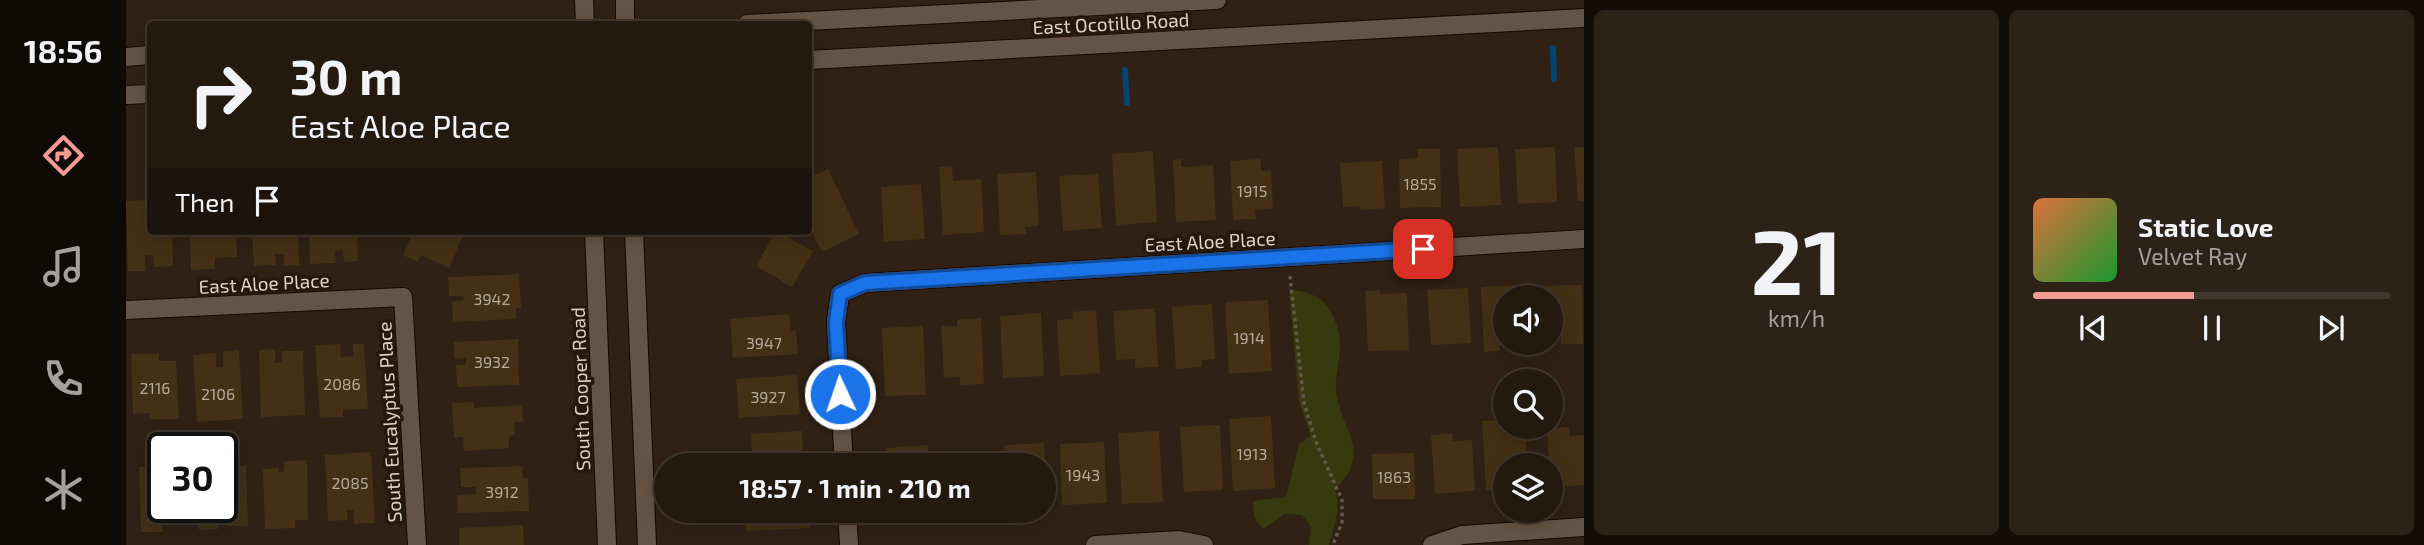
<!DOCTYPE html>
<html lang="en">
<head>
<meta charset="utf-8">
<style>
	:root { --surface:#24190f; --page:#2c2218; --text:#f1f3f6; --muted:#a3a09e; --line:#41382f; --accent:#f59c92 }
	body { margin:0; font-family:"Exo 2",sans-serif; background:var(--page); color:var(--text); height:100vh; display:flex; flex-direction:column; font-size:26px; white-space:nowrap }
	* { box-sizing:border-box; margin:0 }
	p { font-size:23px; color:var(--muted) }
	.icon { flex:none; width:38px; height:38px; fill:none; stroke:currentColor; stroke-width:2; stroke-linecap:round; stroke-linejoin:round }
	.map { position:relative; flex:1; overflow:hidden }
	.sheet { display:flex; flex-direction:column; gap:10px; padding:10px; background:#140e08; width:840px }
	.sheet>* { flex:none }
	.hud { position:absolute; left:21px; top:21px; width:665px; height:214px; border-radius:7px; box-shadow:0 4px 18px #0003,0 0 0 2px var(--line); background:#24190f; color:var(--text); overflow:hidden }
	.buttons { position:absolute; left:1367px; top:285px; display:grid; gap:14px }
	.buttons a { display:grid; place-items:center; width:70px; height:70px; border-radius:50%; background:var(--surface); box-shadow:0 4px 18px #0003,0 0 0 2px var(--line); font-size:35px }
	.speed { position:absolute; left:21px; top:432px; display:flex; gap:14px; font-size:35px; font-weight:700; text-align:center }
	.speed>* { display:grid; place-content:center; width:91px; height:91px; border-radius:50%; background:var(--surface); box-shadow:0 4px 18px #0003,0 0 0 2px var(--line); line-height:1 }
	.speed .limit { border:4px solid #111; border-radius:10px; background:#fff; color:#111 }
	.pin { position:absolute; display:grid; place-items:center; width:60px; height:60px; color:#fff; margin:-30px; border-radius:14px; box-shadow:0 4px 10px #0006 }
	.me { position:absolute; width:77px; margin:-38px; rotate:357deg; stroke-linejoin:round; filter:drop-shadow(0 0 5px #0008) }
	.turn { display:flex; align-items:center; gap:24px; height:147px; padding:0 28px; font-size:32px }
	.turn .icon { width:91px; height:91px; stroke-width:2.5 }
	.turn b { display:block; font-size:49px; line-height:60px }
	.then { display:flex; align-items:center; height:66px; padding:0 28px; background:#0003; gap:14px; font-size:26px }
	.sheet .tile { flex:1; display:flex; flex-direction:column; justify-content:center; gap:10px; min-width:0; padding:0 24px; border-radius:10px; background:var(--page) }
	.sheet .dial { align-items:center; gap:0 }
	.dial b { font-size:91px; line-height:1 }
	.song { display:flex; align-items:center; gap:21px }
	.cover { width:84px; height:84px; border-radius:10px; background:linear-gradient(135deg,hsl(20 70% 55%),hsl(130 70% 35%)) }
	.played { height:7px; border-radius:4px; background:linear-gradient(90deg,var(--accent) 45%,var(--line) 45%) }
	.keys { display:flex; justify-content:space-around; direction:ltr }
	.sheet .tiles { flex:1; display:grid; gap:10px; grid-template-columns:repeat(2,1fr) }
	.trip { position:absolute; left:528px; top:453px; width:402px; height:70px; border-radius:35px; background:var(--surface); box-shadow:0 4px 18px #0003,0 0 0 2px var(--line); font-weight:700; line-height:70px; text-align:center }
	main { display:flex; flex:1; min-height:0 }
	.menu { display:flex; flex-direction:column; width:126px; justify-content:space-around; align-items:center; background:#0e0a06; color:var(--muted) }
	.menu .icon { width:49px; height:49px }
	.menu .selected { color:var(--accent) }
	.menu b { font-size:32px; color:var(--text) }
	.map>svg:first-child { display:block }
</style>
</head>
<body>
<main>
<nav class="menu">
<b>18:56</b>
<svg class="icon selected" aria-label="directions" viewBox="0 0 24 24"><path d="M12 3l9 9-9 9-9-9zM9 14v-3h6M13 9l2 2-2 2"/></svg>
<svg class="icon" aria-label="music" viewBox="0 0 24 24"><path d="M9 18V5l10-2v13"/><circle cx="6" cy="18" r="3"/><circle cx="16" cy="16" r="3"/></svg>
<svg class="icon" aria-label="phone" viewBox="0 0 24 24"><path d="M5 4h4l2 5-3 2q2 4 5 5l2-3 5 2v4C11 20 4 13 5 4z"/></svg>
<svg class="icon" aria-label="climate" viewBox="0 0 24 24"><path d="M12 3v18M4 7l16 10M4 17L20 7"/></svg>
</nav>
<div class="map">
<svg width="1458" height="545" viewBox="0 0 1458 545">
	<rect width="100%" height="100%" fill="#302114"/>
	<path fill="#363a0e" d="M1163,289C1171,291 1181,292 1189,296C1205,304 1215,329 1214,347C1214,361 1209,376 1210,390C1215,432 1248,451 1209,489C1215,511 1209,524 1203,545H1183L1185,527L1176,515L1159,514L1137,529L1128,517L1127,501L1160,497L1173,444L1185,436L1173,402Z"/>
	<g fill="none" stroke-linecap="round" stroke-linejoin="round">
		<g stroke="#024572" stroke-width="6">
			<path d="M1427,48L1428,79"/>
			<path d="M999,70L1001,103"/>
		</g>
	</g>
	<g fill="#433016">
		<path d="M1372,147L1375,205L1334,207L1331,149Z"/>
		<path d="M1429,147L1431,202L1392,204L1389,149Z"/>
		<path d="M1448,147H1458V201H1452Z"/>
		<path d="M1291,149H1314L1315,207L1274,208L1273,159L1292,158Z"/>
		<path d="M1027,151L1031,222L990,225L986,154Z"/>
		<path d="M1055,159V167L1087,165L1090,220L1050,222L1047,160Z"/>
		<path d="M1135,159V171L1145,170L1147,209L1129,210L1130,219L1107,220L1104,161Z"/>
		<path d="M1256,161L1259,208L1234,210V206L1217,207L1214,163Z"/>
		<path d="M826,166L827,181L855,179L858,232L817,235L813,167Z"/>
		<path d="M702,169L733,234L696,252L682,225V178Z"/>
		<path d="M910,172L913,226L899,227L900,234L874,235L871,174Z"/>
		<path d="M972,174L976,228L937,231L933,176Z"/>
		<path d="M795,184L799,239L758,242L755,187Z"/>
		<path d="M24,200V231H46L47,266L28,267L27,255H19L20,271H2L0,201Z"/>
		<path d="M67,231H110L111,257L89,258V269L65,270L64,237H67Z"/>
		<path d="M126,231H172L173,265L158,266V254H149L150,265L128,266Z"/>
		<path d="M183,231H231L232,261L218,262L217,250L209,251L210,263L184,264Z"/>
		<path d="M288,231H339L323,268L295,255L292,262L277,255Z"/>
		<path d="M650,231L687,251L666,287L630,266Z"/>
		<path d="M393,274L395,308H390V319L327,322L326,301L338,300L337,296H323L322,277Z"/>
		<path d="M1396,285L1397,298H1379V345H1373L1374,351L1358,352L1355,287Z"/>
		<path d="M1456,285L1457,344H1435V335L1424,336V298H1414V286Z"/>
		<path d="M1342,288L1345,343L1305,345L1301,290Z"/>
		<path d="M1254,290V294L1281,293L1283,350L1242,351L1239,291Z"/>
		<path d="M1142,300L1146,371L1103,374L1099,302Z"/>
		<path d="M1086,304L1089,359L1076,360V367L1050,369L1046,307Z"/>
		<path d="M1029,308L1032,367L1009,368V359L990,360L987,311Z"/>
		<path d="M970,310L974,373L934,376L931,320L947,319L946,312Z"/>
		<path d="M915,313L918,376L877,378L874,316Z"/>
		<path d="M663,314L665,331H670L672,354L607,358L604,319Z"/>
		<path d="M855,318L858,384L834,385V377L818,378L815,326H831V320Z"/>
		<path d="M797,326L800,395L759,396L756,328Z"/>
		<path d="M392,339L393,385L331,387L330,365L340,364V358L328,359V342Z"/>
		<path d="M214,344L215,357L227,356V344H238L242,409L217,410V417L194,418L189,345Z"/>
		<path d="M149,349V363H156V351H177L179,415L135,417L133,350Z"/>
		<path d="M113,350L117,419L71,422L67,355L90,353V367H97V351Z"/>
		<path d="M5,354H33V361H50L53,419H23L24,413L7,414Z"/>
		<path d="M671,375L674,414L613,418L610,379Z"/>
		<path d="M348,402V408L396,405L397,422H388L389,435L383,436V448L338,451L337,437L328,438L326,403Z"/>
		<path d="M1145,416L1149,488L1107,491L1103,419Z"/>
		<path d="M1379,420V427H1399L1401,466H1379V489L1360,490L1356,421Z"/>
		<path d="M1094,425L1097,490L1058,492L1054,427Z"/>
		<path d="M1443,427V436L1458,435V485L1424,487L1421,428Z"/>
		<path d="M676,431L678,466H620L619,454H626L625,434Z"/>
		<path d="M1033,431L1037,502L996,504L992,433Z"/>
		<path d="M1326,433L1327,441L1346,440L1349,491L1309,494L1305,435Z"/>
		<path d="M978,442L981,503L936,505L934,444Z"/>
		<path d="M918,443L919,466H879L878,445Z"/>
		<path d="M802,445L804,466H762L761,448Z"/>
		<path d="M245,452L249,523L228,524L227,510H221V520L202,521L199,455Z"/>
		<path d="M820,453H840V460H861V466H820Z"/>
		<path d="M1288,453L1289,499H1247L1246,454Z"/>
		<path d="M181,460L182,520H169V528L139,529L137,469L153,468V472L158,471V461Z"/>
		<path d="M31,466V472H37V508H57V522L36,523L37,532H15L13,467Z"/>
		<path d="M120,466L122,526H101V517H92V529L73,530V508H96V467Z"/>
		<path d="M396,466L397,478H402L403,511L332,513L331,495L350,494V487H335L334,468Z"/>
		<path d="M618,511H682L683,528L619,531Z"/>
		<path d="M764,511H806L807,514L765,516Z"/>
		<path d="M397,525L398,545H333V528Z"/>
	</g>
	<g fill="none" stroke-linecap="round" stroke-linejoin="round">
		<defs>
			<g id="minor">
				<path d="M0,310L277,297L291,545"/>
				<path d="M718,466L710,322L714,294L739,283L1458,239"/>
				<path d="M721,511L723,545"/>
				<path d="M969,545L1053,540L1078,545"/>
				<path d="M1306,545L1336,535L1458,527"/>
			</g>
			<g id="secondary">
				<path d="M458,0L459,24"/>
				<path d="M499,0V24"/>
				<path d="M621,24L1091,0"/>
				<path d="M0,57L24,55"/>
				<path d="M682,60L1458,18"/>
				<path d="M0,95L24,94"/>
				<path d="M468,231L481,545"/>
				<path d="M508,231L521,545"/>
			</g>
		</defs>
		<use href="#minor" stroke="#180a01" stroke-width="20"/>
		<use href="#secondary" stroke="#180a01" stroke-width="20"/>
		<path stroke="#64574b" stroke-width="3.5" stroke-dasharray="3.5 3.5" stroke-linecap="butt" d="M1164,276L1178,403L1190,442L1216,500V522L1207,545"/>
		<use href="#minor" stroke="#655445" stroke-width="18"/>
		<use href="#secondary" stroke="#655445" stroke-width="18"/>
	</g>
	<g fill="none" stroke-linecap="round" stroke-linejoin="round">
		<defs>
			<path id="route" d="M714,394L710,322L714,294L739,283L1297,249"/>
		</defs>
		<use href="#route" stroke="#114b97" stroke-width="18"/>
		<use href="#route" stroke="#1a73e8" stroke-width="12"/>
	</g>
	<g text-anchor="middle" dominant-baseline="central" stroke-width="7" stroke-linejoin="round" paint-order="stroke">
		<g font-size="16" fill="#b6aa9c">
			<text x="1294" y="183">1855</text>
			<text x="1126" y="190">1915</text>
			<text x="366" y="298">3942</text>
			<text x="1123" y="337">1914</text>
			<text x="638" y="342">3947</text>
			<text x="366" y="361">3932</text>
			<text x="216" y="383">2086</text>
			<text x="29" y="387">2116</text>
			<text x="92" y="393">2106</text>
			<text x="642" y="396">3927</text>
			<text x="1126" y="453">1913</text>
			<text x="957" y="474">1943</text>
			<text x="1268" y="476">1863</text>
			<text x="224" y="482">2085</text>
			<text x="376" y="491">3912</text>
		</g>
		<g font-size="19" fill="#dcd2c9" stroke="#26180b">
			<text transform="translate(985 23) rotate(-3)">East Ocotillo Road</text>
			<text transform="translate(1084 241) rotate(-3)">East Aloe Place</text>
			<text transform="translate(138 283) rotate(-3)">East Aloe Place</text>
			<text transform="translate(454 389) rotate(-92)">South Cooper Road</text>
			<text transform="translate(263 422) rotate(-93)">South Eucalyptus Place</text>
		</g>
	</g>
</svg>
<div class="buttons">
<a><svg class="icon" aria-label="sound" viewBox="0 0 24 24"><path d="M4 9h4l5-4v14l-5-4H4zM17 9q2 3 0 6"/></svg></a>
<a><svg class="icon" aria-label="search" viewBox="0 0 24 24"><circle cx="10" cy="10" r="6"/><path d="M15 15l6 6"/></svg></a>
<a><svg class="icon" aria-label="layers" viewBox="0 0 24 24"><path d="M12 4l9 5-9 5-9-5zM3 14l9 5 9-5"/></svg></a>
</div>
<div class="speed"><div class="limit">30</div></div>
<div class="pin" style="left:1297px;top:249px;background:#d93025"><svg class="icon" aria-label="arrive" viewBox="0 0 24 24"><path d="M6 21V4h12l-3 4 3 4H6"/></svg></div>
<svg class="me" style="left:714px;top:394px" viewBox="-20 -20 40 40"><circle r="17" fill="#1a73e8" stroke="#fff" stroke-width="3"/><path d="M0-11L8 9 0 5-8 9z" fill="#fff"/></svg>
<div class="trip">18:57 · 1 min · 210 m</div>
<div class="hud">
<div class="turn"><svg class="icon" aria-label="right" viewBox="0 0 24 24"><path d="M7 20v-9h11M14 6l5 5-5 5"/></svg><div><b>30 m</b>East Aloe Place</div></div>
<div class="then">Then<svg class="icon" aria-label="arrive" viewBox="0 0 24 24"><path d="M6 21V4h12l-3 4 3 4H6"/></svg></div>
</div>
</div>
<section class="sheet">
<div class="tiles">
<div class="tile dial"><b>21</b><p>km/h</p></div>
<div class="tile">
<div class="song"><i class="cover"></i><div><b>Static Love</b><p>Velvet Ray</p></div></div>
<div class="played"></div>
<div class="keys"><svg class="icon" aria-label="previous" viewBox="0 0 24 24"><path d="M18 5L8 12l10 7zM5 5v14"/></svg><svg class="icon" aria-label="pause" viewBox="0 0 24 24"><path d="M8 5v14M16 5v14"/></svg><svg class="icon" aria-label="next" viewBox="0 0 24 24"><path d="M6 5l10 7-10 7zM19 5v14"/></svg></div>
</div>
</div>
</section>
</main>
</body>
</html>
